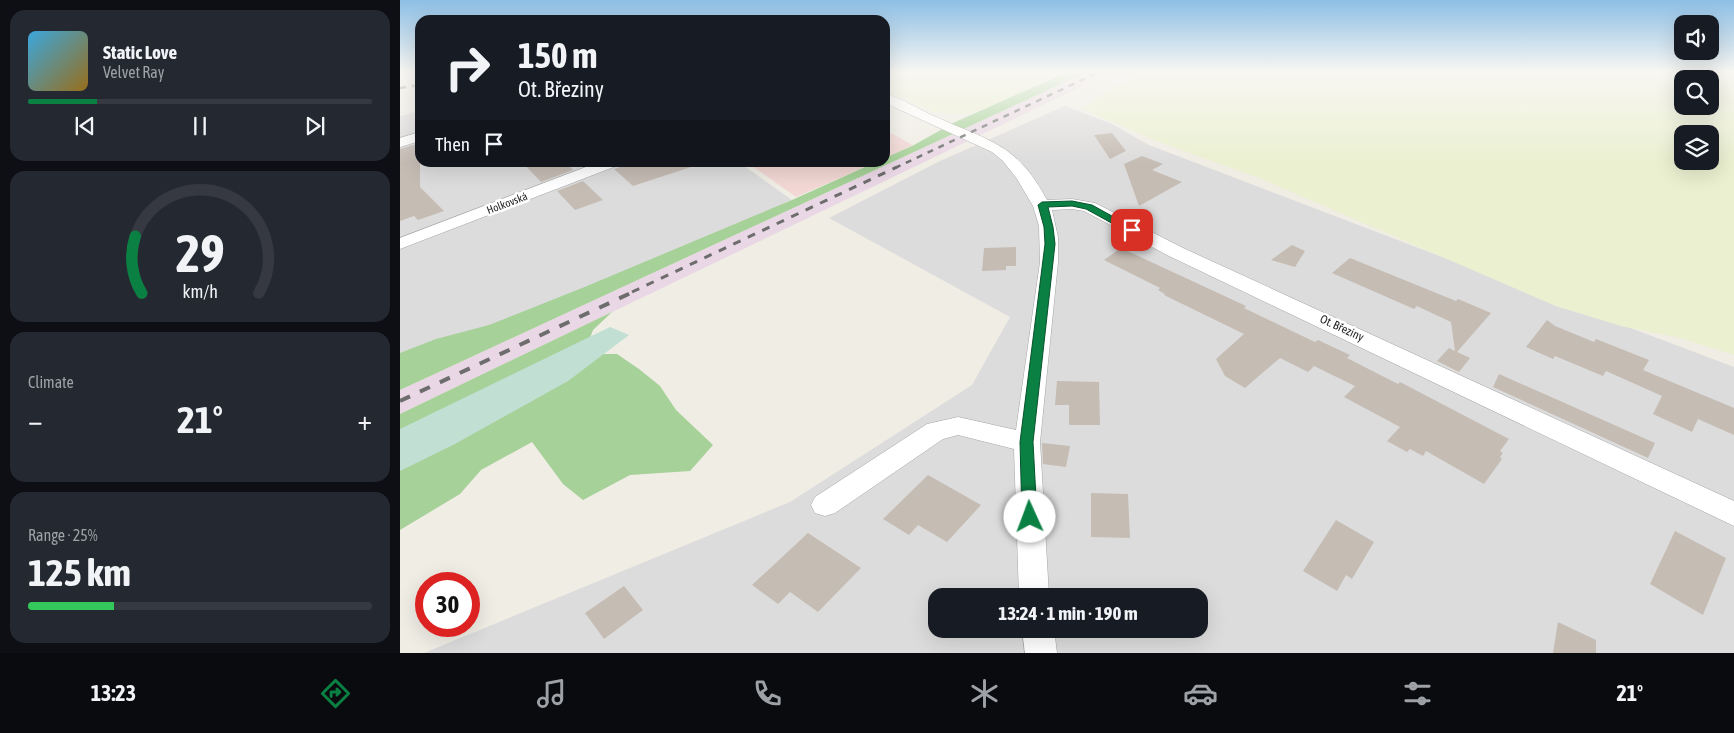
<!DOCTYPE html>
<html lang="en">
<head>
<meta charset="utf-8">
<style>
	:root { --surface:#171b24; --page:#242831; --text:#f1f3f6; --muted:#9ea1a6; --line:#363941; --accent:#0b8043 }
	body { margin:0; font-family:"Asap Condensed",sans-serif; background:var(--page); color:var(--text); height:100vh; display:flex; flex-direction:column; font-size:19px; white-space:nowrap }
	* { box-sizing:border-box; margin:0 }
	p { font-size:16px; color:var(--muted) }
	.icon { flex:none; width:28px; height:28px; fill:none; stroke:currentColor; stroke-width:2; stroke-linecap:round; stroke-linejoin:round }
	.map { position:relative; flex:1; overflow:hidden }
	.details { display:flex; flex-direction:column; gap:10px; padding:10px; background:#0d0f14; width:400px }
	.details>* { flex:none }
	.guide { position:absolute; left:15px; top:15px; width:475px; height:152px; border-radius:15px; box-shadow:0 5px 20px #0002; background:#171b24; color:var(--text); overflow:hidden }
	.tools { position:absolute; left:1274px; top:15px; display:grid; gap:10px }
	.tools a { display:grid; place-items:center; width:45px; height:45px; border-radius:10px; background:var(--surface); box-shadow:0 5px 20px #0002; font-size:25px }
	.speed { position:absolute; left:15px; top:572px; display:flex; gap:10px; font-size:25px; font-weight:700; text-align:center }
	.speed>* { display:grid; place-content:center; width:65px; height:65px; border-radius:50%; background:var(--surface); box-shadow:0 5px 20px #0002; line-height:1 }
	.speed .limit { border:8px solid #d22; background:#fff; color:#111 }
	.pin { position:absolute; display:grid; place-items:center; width:42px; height:42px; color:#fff; margin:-21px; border-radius:10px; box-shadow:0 2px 8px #0006 }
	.me { position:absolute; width:55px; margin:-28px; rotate:358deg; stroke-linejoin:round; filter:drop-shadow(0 0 4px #0008) }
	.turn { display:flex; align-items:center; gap:18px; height:105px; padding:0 20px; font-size:22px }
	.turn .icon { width:65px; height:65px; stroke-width:2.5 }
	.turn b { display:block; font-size:35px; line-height:42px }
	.then { display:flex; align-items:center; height:48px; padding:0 20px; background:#0003; gap:10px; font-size:19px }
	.big { font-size:38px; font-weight:700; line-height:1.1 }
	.details .widget { flex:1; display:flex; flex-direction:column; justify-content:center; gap:8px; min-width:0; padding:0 18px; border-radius:15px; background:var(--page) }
	.details .dial { align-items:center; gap:0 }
	.dial svg { height:130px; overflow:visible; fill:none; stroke:var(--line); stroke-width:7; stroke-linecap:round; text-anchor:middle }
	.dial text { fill:var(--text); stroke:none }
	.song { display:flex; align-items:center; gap:15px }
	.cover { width:60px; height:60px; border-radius:8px; background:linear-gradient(135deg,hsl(200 70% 55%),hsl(40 70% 35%)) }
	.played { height:5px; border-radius:2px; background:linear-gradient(90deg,var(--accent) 20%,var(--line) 20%) }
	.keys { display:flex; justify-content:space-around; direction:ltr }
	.heat { display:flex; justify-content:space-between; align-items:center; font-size:28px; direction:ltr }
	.charge { height:8px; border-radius:4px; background:linear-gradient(90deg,#34c759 25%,var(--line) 0) }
	.trip { position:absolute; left:528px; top:588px; width:280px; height:50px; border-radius:15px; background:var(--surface); box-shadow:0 5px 20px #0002; font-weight:700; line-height:50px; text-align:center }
	.menu { display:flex; height:80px; justify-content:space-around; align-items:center; background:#090b0e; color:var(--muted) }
	.menu .icon { width:35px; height:35px }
	.menu .on { color:var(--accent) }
	.menu b { font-size:22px; color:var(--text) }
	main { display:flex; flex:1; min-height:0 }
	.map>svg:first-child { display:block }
</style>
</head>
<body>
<main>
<section class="details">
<div class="widget">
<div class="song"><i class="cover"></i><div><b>Static Love</b><p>Velvet Ray</p></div></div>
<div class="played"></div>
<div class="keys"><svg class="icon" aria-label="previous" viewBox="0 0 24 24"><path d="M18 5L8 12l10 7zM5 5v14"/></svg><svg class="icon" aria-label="pause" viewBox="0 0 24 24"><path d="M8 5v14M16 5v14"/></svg><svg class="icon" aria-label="next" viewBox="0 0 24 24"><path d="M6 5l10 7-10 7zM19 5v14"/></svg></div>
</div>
<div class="widget dial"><svg viewBox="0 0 100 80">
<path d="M14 69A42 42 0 1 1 86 69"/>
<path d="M14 69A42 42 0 0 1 10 34" stroke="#0b8043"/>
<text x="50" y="56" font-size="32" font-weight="700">29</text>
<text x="50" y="72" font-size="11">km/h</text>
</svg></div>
<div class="widget"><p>Climate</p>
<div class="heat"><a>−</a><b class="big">21°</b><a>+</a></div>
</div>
<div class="widget"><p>Range · 25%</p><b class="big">125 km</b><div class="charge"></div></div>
</section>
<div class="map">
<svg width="1334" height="653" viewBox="0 0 1334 653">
	<rect width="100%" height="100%" fill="#f0ede5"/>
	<g fill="#dddcdc" fill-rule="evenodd">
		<path d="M665,106L712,124L749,145L1050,260L1156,306L1228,327L1334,367V653H24L390,502L572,385L610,317L429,218L540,161ZM536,596H799V629H536Z"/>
		<path d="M20,111V162L340,163L392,200L0,374V116Z"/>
	</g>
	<g fill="#f2d7d4">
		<path d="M485,130L513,145L485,158Z"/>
		<path d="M348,163H474L396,197Z"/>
	</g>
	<path fill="#ead7e5" d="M689,71H714L0,414V390Z"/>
	<g fill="#ebf0d0" fill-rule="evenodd">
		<path d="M485,71H670L585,109L571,113L554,114L534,112L485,91Z"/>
		<path d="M749,71H1334V355L1280,338L1221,326L1156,306L859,178L759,142L682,109L711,89ZM1282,79H1310V106H1282ZM1282,134H1310V161H1282Z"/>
	</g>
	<g fill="#a6d198">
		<path d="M670,71H689L0,390V353L36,339L89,325L187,286L392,200L474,163L485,162V158L514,145L553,123Z"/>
		<path d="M212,312L193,330L184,354H217L239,369L260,386L276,410L313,445L290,471L230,475L183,500L163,484L132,442L81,470L60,494L0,530V414Z"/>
	</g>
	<path fill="#c1dfd3" d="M210,327L229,335L168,381L55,444L0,471V429Z"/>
	<g fill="#c5bcb4">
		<path d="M712,133L726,151L710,159L694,135Z"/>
		<path d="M20,143V187L44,211L18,220L14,216L0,221V149Z"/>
		<path d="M742,156L763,164L752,170L782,182L739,206L724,164Z"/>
		<path d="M122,162H165L173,170L141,182Z"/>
		<path d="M223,162H293L294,166L233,186L214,169L220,167Z"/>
		<path d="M183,181L203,200L175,210L157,191Z"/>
		<path d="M892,245L905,251L895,267L871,260Z"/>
		<path d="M616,247V266H606V270L582,271L584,248Z"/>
		<path d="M721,248L846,306L844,308L915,342L918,340L950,355L947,358L998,384L1000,382L1109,439L1100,451L1103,453L1100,457L1102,459L1084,484L1026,451L1023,456L1010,449L1007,452L987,441L1000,427L944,397L955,386L914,366L908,372L880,358L845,388L825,376L816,359L844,334L764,295L765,294L758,290L760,288L704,260Z"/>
		<path d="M950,258L1056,301L1058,299L1091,313L1057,352L1070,358L1059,372L1037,361L1049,348L1055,351L1051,322L1017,306L1014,309L932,273Z"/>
		<path d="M1147,320L1155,326L1194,342L1196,339L1249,360L1243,370L1334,408V435L1298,419L1292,432L1253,414L1262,396L1206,371L1203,376L1155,356L1153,359L1126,347Z"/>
		<path d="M1099,374L1255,443L1248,458L1093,387Z"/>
		<path d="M657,381L699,382L700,425H669V405H655Z"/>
		<path d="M642,443L670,446L666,467L643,464Z"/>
		<path d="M528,475L581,505L547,542L518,525L509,535L483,519Z"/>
		<path d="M691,493L728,494L730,538L691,537Z"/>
		<path d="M936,520L974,542L952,579L946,575L937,591L903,571Z"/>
		<path d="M1275,531L1326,558L1303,615L1250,584Z"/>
		<path d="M408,533L461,568L418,612L390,592L378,604L352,585Z"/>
		<path d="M224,586L243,610L204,639L185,613Z"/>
		<path d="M1158,622L1196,640V653H1153Z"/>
	</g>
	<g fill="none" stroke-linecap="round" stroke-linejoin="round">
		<defs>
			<g id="minor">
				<path d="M485,94C502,98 518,109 534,116C588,141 616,142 647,200L672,199L695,203L783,248L1334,501V526L769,256L684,211L672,209L652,210L658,237V262L640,442L649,596H619L614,449L558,435L543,439L435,513L425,516L415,513L411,505L415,497L527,424L558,417L616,430L640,262L639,226L633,206L617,179L603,161L592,152L485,103Z"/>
				<path d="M20,132V141L0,147V138Z"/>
				<path d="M199,162H221L219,165L0,249V238Z"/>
				<path d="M622,629H654L657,653H625Z"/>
			</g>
		</defs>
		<use href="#minor" stroke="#a6a6a6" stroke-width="1"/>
		<use href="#minor" fill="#fff" fill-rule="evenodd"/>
		<g stroke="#6d6d6d" stroke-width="2.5" stroke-dasharray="6 6" stroke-linecap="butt">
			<path d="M0,88L20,85"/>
			<path d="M495,168L701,71"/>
		</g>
		<path stroke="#6d6d6d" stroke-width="3" stroke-dasharray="8 8" stroke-linecap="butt" d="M232,292L497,167"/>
		<path stroke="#6d6d6d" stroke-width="4" stroke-dasharray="11 11" stroke-linecap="butt" d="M0,401L235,291"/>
	</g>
	<linearGradient id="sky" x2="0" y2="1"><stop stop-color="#8dbfe5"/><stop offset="0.44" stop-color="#f8f7f3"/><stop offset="1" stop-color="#f8f7f3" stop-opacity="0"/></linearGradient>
	<rect width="1334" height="163" fill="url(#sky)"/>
	<path fill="#0b8043" stroke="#07532c" d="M672,201L692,205L737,230L732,232H728L686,209L672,206L648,207L653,227L655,244L633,442L637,517L635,521L630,523L624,521L622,517L620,442L645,244L644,227L638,205L642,202Z"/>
	<g text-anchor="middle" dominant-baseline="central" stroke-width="5" stroke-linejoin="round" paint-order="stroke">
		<g font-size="11" fill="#1f1f1f" stroke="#fff">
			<text transform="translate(107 203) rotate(-21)">Holkovská</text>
		</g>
		<g font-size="12" fill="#1f1f1f" stroke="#fff">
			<text transform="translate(942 328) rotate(25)">Ot. Březiny</text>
		</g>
	</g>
</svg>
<div class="tools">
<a><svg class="icon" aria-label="sound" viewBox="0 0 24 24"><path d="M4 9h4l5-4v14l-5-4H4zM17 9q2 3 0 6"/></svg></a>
<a><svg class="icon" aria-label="search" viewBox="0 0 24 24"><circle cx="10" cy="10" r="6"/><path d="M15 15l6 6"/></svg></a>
<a><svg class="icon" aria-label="layers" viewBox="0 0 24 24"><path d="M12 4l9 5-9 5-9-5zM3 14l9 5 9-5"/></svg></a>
</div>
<div class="speed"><div class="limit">30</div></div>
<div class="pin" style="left:732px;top:230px;background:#d93025"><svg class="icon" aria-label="arrive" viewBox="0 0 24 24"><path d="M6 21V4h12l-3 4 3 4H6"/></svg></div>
<svg class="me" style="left:630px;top:517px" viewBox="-20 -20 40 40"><circle r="19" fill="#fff"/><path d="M0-13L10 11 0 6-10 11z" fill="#0b8043"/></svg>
<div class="trip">13:24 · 1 min · 190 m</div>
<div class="guide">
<div class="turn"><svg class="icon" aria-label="right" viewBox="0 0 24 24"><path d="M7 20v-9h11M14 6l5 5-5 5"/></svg><div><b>150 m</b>Ot. Březiny</div></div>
<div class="then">Then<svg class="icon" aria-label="arrive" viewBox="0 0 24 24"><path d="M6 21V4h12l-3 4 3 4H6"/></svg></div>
</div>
</div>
</main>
<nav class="menu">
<b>13:23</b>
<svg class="icon on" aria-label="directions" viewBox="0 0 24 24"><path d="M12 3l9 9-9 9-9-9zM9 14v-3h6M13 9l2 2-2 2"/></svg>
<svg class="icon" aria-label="music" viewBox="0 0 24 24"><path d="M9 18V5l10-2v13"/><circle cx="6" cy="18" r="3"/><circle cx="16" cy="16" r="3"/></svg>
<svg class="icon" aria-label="phone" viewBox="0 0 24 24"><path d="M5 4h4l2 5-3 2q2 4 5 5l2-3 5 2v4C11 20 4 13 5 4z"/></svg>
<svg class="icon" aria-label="climate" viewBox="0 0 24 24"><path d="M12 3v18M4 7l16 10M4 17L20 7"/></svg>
<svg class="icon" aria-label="car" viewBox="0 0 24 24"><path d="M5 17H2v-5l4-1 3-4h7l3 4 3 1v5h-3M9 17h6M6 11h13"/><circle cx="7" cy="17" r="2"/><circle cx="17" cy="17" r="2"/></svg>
<svg class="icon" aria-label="filters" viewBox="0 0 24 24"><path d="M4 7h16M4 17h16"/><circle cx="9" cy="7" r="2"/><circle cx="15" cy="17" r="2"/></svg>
<b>21°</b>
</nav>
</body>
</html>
